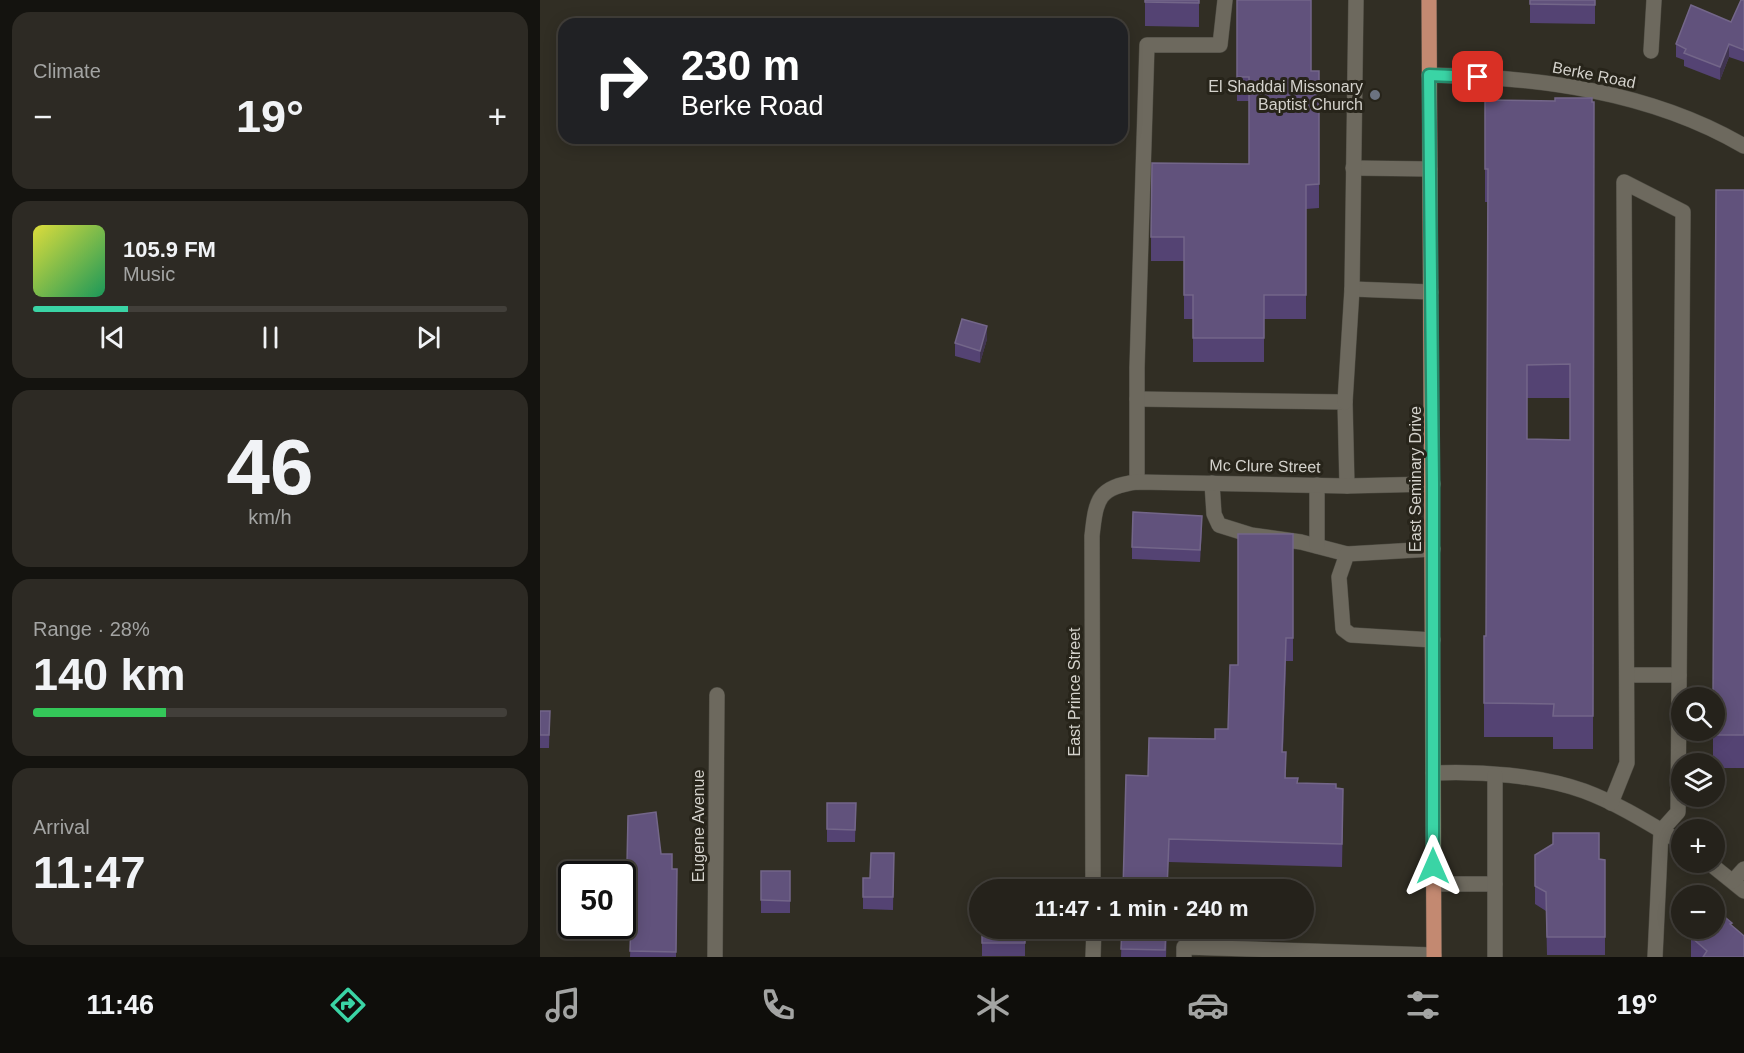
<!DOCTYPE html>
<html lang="en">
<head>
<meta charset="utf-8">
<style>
	:root { --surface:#25221b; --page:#2d2a24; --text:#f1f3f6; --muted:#a3a4a3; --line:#423f3a; --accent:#3ad4a5 }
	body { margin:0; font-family:Arial,sans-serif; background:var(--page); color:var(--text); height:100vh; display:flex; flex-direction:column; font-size:22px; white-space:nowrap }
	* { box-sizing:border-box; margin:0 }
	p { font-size:20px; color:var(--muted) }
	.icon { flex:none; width:33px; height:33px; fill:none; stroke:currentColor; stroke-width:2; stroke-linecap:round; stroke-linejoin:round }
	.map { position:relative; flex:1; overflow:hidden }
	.side { display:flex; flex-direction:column; gap:12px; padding:12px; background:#14130f; width:540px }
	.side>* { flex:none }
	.top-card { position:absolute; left:18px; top:18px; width:570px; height:126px; border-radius:18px; box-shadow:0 3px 15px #0003,0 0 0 2px var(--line); background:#202124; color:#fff; overflow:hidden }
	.fabs { position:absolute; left:1131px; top:687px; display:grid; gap:12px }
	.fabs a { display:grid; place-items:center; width:54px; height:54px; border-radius:50%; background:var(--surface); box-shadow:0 3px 15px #0003,0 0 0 2px var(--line); font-size:30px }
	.speed { position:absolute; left:18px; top:861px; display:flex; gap:12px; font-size:30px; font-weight:700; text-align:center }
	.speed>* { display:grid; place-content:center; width:78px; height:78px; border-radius:50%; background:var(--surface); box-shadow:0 3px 15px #0003,0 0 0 2px var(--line); line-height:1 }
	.speed .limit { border:3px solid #111; border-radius:9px; background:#fff; color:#111 }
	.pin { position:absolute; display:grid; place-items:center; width:51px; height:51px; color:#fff; margin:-26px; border-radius:12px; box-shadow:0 3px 9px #0006 }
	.me { position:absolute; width:66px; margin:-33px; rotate:0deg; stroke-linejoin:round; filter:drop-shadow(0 0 4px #0008) }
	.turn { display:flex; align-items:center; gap:21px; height:126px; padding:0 24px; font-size:27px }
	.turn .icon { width:78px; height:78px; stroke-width:2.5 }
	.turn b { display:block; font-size:42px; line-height:51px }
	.big { font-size:45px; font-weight:600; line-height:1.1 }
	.side .card { flex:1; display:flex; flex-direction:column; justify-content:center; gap:9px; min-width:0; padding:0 21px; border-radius:18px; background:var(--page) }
	.side .dial { align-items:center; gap:0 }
	.dial b { font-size:78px; line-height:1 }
	.song { display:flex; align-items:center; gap:18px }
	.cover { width:72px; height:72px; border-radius:9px; background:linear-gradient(135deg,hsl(60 70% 55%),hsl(150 70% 35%)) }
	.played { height:6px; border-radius:3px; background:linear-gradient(90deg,var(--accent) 20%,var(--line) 20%) }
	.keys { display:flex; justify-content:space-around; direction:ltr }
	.heat { display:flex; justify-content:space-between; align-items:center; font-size:33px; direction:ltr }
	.charge { height:9px; border-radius:4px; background:linear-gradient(90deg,#34c759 28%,var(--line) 0) }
	.trip { position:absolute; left:429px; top:879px; width:345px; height:60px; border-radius:30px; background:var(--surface); box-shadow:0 3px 15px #0003,0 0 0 2px var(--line); font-weight:600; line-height:60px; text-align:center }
	.tab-bar { display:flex; height:96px; justify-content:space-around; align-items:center; background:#0f0e0b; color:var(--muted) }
	.tab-bar .icon { width:42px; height:42px }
	.tab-bar .selected { color:var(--accent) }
	.tab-bar b { font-size:27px; color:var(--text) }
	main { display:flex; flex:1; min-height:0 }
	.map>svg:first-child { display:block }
</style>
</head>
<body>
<main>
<section class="side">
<div class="card"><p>Climate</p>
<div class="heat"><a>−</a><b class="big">19°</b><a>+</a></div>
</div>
<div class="card">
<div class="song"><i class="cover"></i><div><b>105.9 FM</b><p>Music</p></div></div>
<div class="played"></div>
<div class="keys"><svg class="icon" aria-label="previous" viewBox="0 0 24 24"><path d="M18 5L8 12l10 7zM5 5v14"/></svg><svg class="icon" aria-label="pause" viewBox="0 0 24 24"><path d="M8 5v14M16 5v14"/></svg><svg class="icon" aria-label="next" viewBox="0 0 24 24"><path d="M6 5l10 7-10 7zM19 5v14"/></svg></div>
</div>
<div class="card dial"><b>46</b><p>km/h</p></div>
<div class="card"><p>Range · 28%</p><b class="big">140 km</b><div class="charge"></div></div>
<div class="card"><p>Arrival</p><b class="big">11:47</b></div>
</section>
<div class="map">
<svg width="1204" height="957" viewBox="0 0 1204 957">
	<rect width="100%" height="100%" fill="#312e24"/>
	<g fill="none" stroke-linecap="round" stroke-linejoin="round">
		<defs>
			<g id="minor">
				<path d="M1111,51L1114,0"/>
				<path d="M889,75C997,77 1110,91 1204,146"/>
				<path d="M813,168L890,169"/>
				<path d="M812,289L891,292"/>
				<path d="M597,399L805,402L807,486"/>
				<path d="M805,402L812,289L816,0"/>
				<path d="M597,482V368L607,45H680L685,0"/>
				<path d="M672,483L674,514L679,525L711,535L761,542L807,554"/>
				<path d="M777,485V546"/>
				<path d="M893,549L807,554L799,577L803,629L811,635L893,640"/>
				<path d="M1087,675H1139"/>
				<path d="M893,773C940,771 999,775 1044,791C1079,804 1110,824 1142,843"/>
				<path d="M1071,803L1087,763L1084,182L1143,212L1138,812L1121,831L1115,957"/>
				<path d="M1168,862L1204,891"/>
				<path d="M1193,881L1204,869"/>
				<path d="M893,884H955"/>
				<path d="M553,890L552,536C556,499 558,487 597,482L807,486L893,484"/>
				<path d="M175,957L177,695"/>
				<path d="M553,957L554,928"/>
				<path d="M644,957V947L894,955"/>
				<path d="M955,957V775"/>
			</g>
			<path id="major" d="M889,0L894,957"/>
		</defs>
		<use href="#minor" stroke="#4d4b42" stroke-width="16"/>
		<use href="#major" stroke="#4d4b42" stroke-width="16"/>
		<use href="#minor" stroke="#6d695e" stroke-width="15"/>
		<use href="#major" stroke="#c38971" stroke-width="15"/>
	</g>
	<g fill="#544373" fill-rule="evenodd">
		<path d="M605,0H659V27L605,26Z"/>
		<path d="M697,0L771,71H779V208L766,209V319H724V362H653V319H644V261H611V237L709,164V101H697Z"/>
		<path d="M990,0H1055V24L990,23Z"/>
		<path d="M1204,0V62L1189,57L1180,80L1144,66V60L1136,57V44L1191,22Z"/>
		<path d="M945,100L1054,102L1053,749H1013V737H944V636H946L948,202H945ZM987,398H1030V440L987,439Z"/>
		<path d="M1204,190V768H1174V764H1173V730Z"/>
		<path d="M447,339L440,363L415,356V343Z"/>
		<path d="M662,528L660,562L592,559V547Z"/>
		<path d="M753,534V661H746L743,752L746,778L758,783L796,788L803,812L802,867L629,862L608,776L675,739L688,729Z"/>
		<path d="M0,711H10L9,748H0Z"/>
		<path d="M287,803H316L315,842H287Z"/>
		<path d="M354,853L353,910L323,909V878H330Z"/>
		<path d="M121,854L132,869H137L136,957H90L91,934L88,933V909H82V874Z"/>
		<path d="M995,855L1065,860V955H1007L1006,911L995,904Z"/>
		<rect x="221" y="871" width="29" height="42"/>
		<path d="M1192,925L1204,957H1151V937Z"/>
		<rect x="442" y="928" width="43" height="28"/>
		<path d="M582,928H627L626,957H581Z"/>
	</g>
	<g fill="#40344f">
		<path d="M1189,44V57L1180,80V67Z"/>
		<path d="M447,326V339L440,363V351Z"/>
		<path d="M746,638V661L742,775V752Z"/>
	</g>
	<g fill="#61527c" stroke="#736689" stroke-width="1.5" fill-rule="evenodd">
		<path d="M605,0H659V3L605,2Z"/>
		<path d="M697,0H771V71H779V184L766,185V295H724V338H653V295H644V237H611L612,163L709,164V77H697Z"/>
		<path d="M990,0H1055V5L990,4Z"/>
		<path d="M1201,0H1204V50L1189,44L1180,67L1144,53L1146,49L1136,44L1151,5L1191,22Z"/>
		<path d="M1015,98H1052V102H1054L1053,716H1013L1014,704L944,703V636H946L948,169H945V100L1015,101ZM1030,364V440L987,439V365Z"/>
		<path d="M1176,190H1204V735H1173V730H1174V698H1173Z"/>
		<path d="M422,319L447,326L440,351L415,343Z"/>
		<path d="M593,512L662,516L660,550L592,547Z"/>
		<path d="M698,534H753V638H746L742,752H746L745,778H758L757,783L796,784V788L803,789L802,844L629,839L627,890H583L586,775L608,776L609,738L675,739V729H688L690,665H698Z"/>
		<path d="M0,711H10L9,735H0Z"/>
		<path d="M287,803H316L315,830L287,829Z"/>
		<path d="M116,812L121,854H132V869H137L136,952L90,951L91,921H88L89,897H82V874H35V863L87,864L88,816Z"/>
		<path d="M1013,833H1059V859L1065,860V937H1007L1006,892L995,886V855L1013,844Z"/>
		<path d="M331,853H354L353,897H323V878H330Z"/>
		<path d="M221,871H250V901L221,900Z"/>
		<path d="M1174,908L1192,923L1190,924L1204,936V957H1163L1167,951L1151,937L1155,928H1174Z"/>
		<rect x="442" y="928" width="43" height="15"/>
		<path d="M582,928H626L625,950L581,949Z"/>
	</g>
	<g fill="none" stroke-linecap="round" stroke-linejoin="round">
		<defs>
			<path id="route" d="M893,866V484L889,75L938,77"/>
		</defs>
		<use href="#route" stroke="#268a6b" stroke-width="15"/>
		<use href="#route" stroke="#3ad4a5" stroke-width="10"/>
	</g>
	<circle fill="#6b7280" stroke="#27241a" stroke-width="2" cx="835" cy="95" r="6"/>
	<g text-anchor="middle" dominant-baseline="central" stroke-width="6" stroke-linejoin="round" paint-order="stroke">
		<g font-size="16" fill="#d4d2cc" stroke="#27241a">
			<text transform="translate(1054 75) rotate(11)">Berke Road</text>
			<text transform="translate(725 466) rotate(1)">Mc Clure Street</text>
			<text transform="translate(875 479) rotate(-90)">East Seminary Drive</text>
			<text transform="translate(534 692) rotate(-90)">East Prince Street</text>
			<text transform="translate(158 826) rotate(-90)">Eugene Avenue</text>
		</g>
		<g font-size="16" fill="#d4d2cc" stroke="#27241a" text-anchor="end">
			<text x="823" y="86">El Shaddai Missonary<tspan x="823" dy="18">Baptist Church</tspan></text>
		</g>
	</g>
</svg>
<div class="fabs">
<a><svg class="icon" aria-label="search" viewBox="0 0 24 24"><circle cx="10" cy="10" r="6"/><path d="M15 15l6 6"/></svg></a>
<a><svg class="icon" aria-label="layers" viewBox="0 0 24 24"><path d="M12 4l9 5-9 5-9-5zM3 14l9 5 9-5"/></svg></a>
<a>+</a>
<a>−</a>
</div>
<div class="speed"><div class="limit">50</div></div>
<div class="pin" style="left:938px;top:77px;background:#d93025"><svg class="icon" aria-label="arrive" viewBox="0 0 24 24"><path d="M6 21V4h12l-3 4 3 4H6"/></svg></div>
<svg class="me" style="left:893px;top:866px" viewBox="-20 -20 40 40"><path d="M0-17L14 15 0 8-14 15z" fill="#3ad4a5" stroke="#fff" stroke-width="4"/></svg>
<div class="trip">11:47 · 1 min · 240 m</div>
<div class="top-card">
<div class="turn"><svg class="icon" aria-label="right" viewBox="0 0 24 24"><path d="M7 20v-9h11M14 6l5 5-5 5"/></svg><div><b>230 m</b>Berke Road</div></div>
</div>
</div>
</main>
<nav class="tab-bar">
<b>11:46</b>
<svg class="icon selected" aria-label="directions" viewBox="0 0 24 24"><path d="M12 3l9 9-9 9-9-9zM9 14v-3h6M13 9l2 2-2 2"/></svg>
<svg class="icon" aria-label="music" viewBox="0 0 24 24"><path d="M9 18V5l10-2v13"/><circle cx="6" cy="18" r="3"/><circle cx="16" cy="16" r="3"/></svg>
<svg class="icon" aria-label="phone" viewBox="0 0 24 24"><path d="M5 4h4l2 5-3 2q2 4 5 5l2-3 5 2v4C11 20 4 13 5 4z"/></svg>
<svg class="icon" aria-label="climate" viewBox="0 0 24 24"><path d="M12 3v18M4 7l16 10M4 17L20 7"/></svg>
<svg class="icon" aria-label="car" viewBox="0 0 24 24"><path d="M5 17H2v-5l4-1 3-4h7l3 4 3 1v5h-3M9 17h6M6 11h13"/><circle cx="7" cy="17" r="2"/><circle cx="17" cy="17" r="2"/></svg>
<svg class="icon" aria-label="filters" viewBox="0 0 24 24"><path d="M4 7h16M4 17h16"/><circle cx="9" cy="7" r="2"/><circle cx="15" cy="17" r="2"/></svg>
<b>19°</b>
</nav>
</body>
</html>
